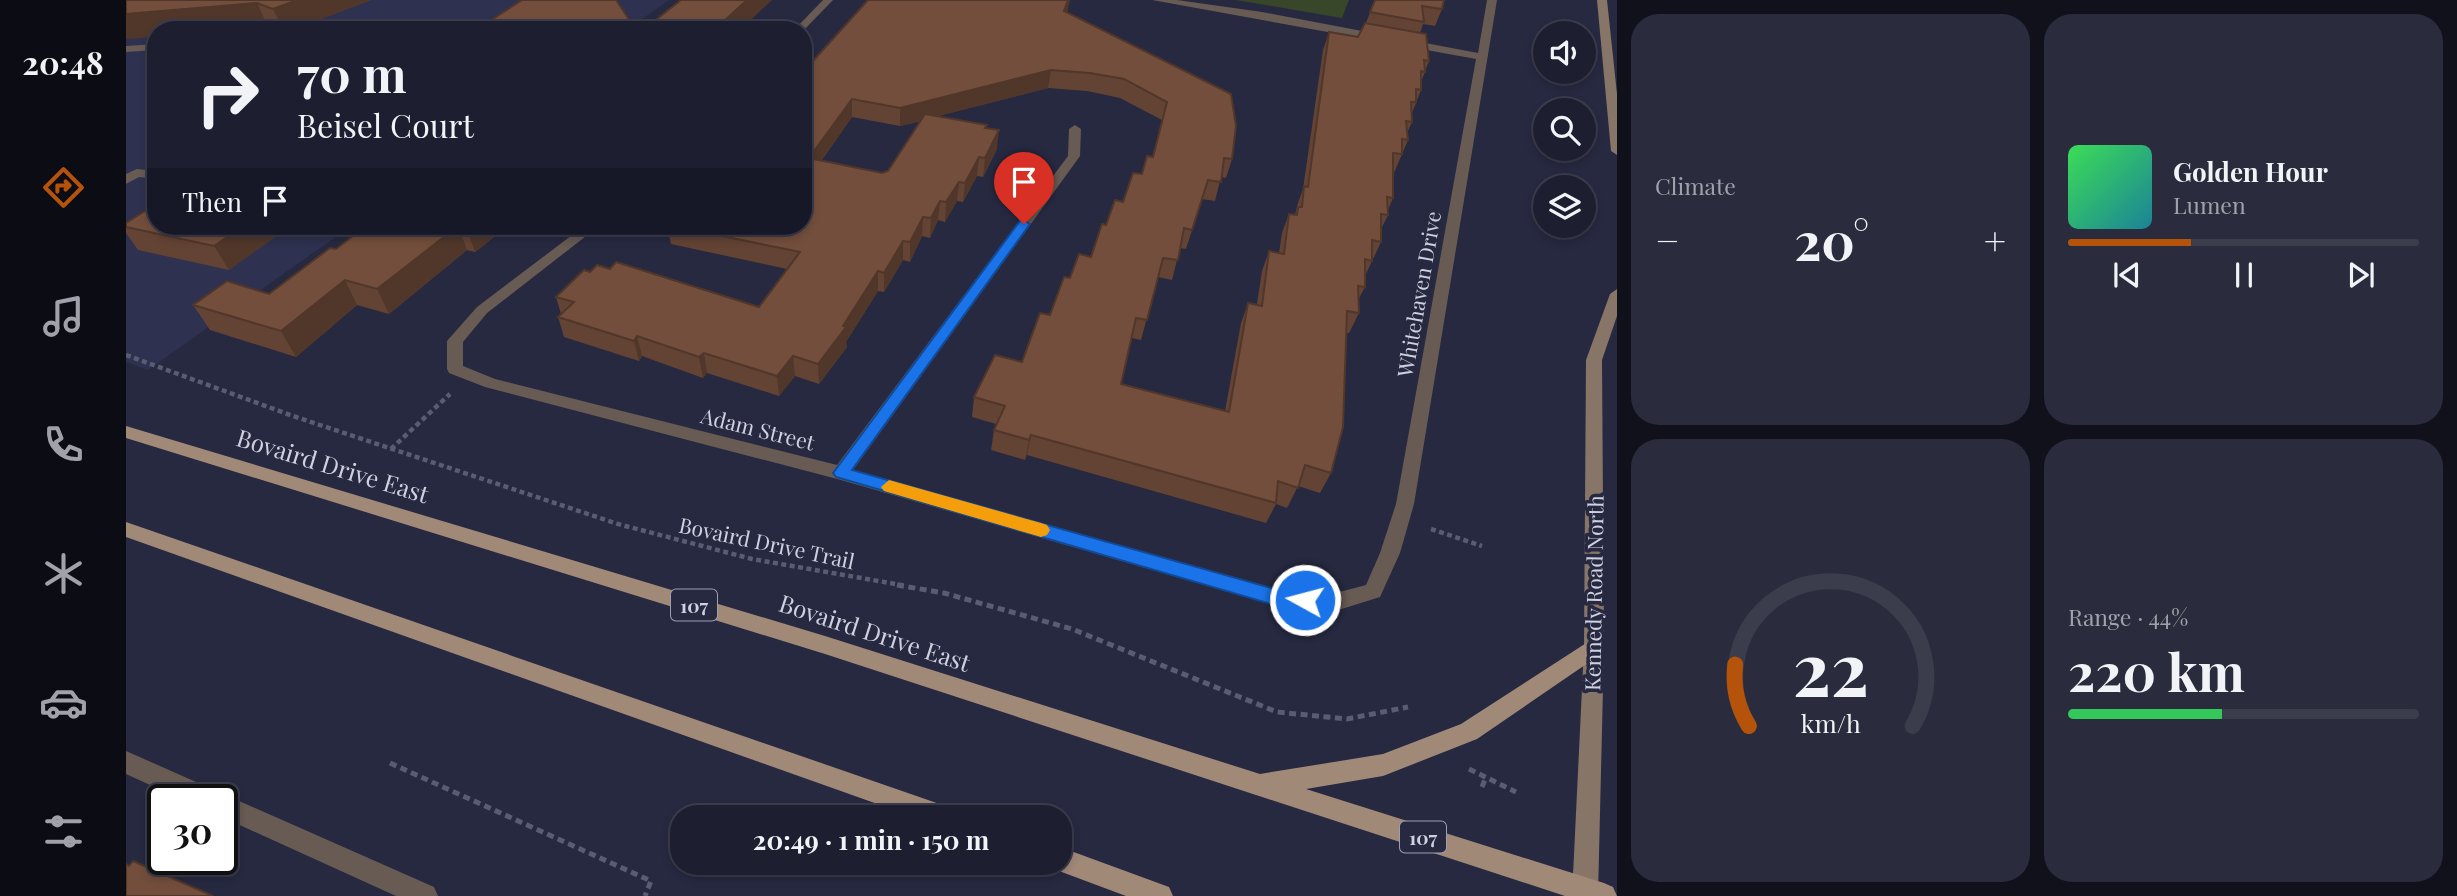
<!DOCTYPE html>
<html lang="en">
<head>
<meta charset="utf-8">
<style>
	:root { --surface:#1d1f31; --page:#2a2c3d; --text:#f1f3f6; --muted:#a0a2ab; --line:#3b3d4d; --accent:#b45309 }
	body { margin:0; font-family:"Playfair Display",serif; background:var(--page); color:var(--text); height:100vh; display:flex; flex-direction:column; font-size:26px; white-space:nowrap }
	* { box-sizing:border-box; margin:0 }
	p { font-size:23px; color:var(--muted) }
	.icon { flex:none; width:38px; height:38px; fill:none; stroke:currentColor; stroke-width:2; stroke-linecap:round; stroke-linejoin:round }
	.map { position:relative; flex:1; overflow:hidden }
	.sheet { display:flex; flex-direction:column; gap:14px; padding:14px; background:#10111b; width:840px }
	.sheet>* { flex:none }
	.banner { position:absolute; left:21px; top:21px; width:665px; height:214px; border-radius:28px; box-shadow:0 4px 10px #0003,0 0 0 2px var(--line); background:#1d1f31; color:var(--text); overflow:hidden }
	.fabs { position:absolute; left:1407px; top:21px; display:grid; gap:14px }
	.fabs a { display:grid; place-items:center; width:63px; height:63px; border-radius:50%; background:var(--surface); box-shadow:0 4px 10px #0003,0 0 0 2px var(--line); font-size:35px }
	.speed { position:absolute; left:21px; top:784px; display:flex; gap:14px; font-size:35px; font-weight:700; text-align:center }
	.speed>* { display:grid; place-content:center; width:91px; height:91px; border-radius:50%; background:var(--surface); box-shadow:0 4px 10px #0003,0 0 0 2px var(--line); line-height:1 }
	.speed .limit { border:4px solid #111; border-radius:10px; background:#fff; color:#111 }
	.pin { position:absolute; display:grid; place-items:center; width:60px; height:60px; color:#fff; margin:-72px -30px; border-radius:50% 50% 50% 0; rotate:-45deg; box-shadow:0 0 7px #0007 }
	.pin .icon { rotate:45deg }
	.me { position:absolute; width:77px; margin:-38px; rotate:277deg; stroke-linejoin:round; filter:drop-shadow(0 0 5px #0008) }
	.turn { display:flex; align-items:center; gap:24px; height:147px; padding:0 35px; font-size:32px }
	.turn .icon { width:91px; height:91px; stroke-width:2.5 }
	.turn b { display:block; font-size:49px; line-height:60px }
	.then { display:flex; align-items:center; height:66px; padding:0 35px; background:#0003; gap:14px; font-size:26px }
	.big { font-size:52px; font-weight:700; line-height:1.1 }
	.sheet .tile { flex:1; display:flex; flex-direction:column; justify-content:center; gap:10px; min-width:0; padding:0 24px; border-radius:28px; background:var(--page) }
	.sheet .dial { align-items:center; gap:0 }
	.dial svg { height:182px; overflow:visible; fill:none; stroke:var(--line); stroke-width:7; stroke-linecap:round; text-anchor:middle }
	.dial text { fill:var(--text); stroke:none }
	.song { display:flex; align-items:center; gap:21px }
	.cover { width:84px; height:84px; border-radius:10px; background:linear-gradient(135deg,hsl(130 70% 55%),hsl(190 70% 35%)) }
	.played { height:7px; border-radius:4px; background:linear-gradient(90deg,var(--accent) 35%,var(--line) 35%) }
	.keys { display:flex; justify-content:space-around; direction:ltr }
	.heat { display:flex; justify-content:space-between; align-items:center; font-size:38px; direction:ltr }
	.charge { height:10px; border-radius:5px; background:linear-gradient(90deg,#34c759 44%,var(--line) 0) }
	.sheet .tiles { flex:1; display:grid; gap:14px; grid-template-columns:repeat(2,1fr) }
	.trip { position:absolute; left:544px; top:805px; width:402px; height:70px; border-radius:28px; background:var(--surface); box-shadow:0 4px 10px #0003,0 0 0 2px var(--line); font-weight:700; line-height:70px; text-align:center }
	main { display:flex; flex:1; min-height:0 }
	.dock { display:flex; flex-direction:column; width:126px; justify-content:space-around; align-items:center; background:#0c0c14; color:var(--muted) }
	.dock .icon { width:49px; height:49px }
	.dock .active { color:var(--accent) }
	.dock b { font-size:32px; color:var(--text) }
	.map>svg:first-child { display:block }
</style>
</head>
<body>
<main>
<nav class="dock">
<b>20:48</b>
<svg class="icon active" aria-label="directions" viewBox="0 0 24 24"><path d="M12 3l9 9-9 9-9-9zM9 14v-3h6M13 9l2 2-2 2"/></svg>
<svg class="icon" aria-label="music" viewBox="0 0 24 24"><path d="M9 18V5l10-2v13"/><circle cx="6" cy="18" r="3"/><circle cx="16" cy="16" r="3"/></svg>
<svg class="icon" aria-label="phone" viewBox="0 0 24 24"><path d="M5 4h4l2 5-3 2q2 4 5 5l2-3 5 2v4C11 20 4 13 5 4z"/></svg>
<svg class="icon" aria-label="climate" viewBox="0 0 24 24"><path d="M12 3v18M4 7l16 10M4 17L20 7"/></svg>
<svg class="icon" aria-label="car" viewBox="0 0 24 24"><path d="M5 17H2v-5l4-1 3-4h7l3 4 3 1v5h-3M9 17h6M6 11h13"/><circle cx="7" cy="17" r="2"/><circle cx="17" cy="17" r="2"/></svg>
<svg class="icon" aria-label="filters" viewBox="0 0 24 24"><path d="M4 7h16M4 17h16"/><circle cx="9" cy="7" r="2"/><circle cx="15" cy="17" r="2"/></svg>
</nav>
<div class="map">
<svg width="1491" height="896" viewBox="0 0 1491 896">
	<rect width="100%" height="100%" fill="#272941"/>
	<path fill="#2e314f" d="M0,0H543L501,30H30V226H225L22,370L0,362Z"/>
	<path fill="#384629" d="M1110,0H1223L1216,18Z"/>
	<g fill="none" stroke-linecap="round" stroke-linejoin="round">
		<g stroke="#5a5c71" stroke-width="4.5" stroke-dasharray="5 3.5" stroke-linecap="butt">
			<path d="M0,355L167,416L492,524L626,559L781,586"/>
			<path d="M265,449L324,394"/>
			<path d="M1305,529L1356,546"/>
		</g>
		<g stroke="#5a5c71" stroke-width="5" stroke-dasharray="7 4.5" stroke-linecap="butt">
			<path d="M771,585L818,593L946,629L1151,712L1221,719L1282,707"/>
			<path d="M264,763L525,881L519,896"/>
			<path d="M1343,769L1390,792"/>
			<path d="M1356,787L1360,777"/>
		</g>
		<g fill="#675b53" fill-rule="evenodd">
			<path d="M302,20L328,30H312L301,26L212,30L217,27Z"/>
			<path d="M30,44V50L0,52V46Z"/>
			<path d="M11,169L30,171V179L13,177L0,184V174Z"/>
		</g>
		<g fill="#675b53" fill-rule="evenodd">
			<path d="M697,0H707L677,31L668,30Z"/>
			<path d="M1026,0H1051L1136,12L1352,53L1361,0H1371L1288,504L1274,553L1254,597L1206,612L1152,606L715,480L359,387L323,373L321,369V341L351,307L458,226H473L361,313L337,342V366L369,379L711,465L942,156L943,129L949,125L955,129L954,156L727,470L1152,590L1206,594L1240,585L1254,553L1270,504L1350,59Z"/>
			<path d="M0,751L308,887L312,896H270L96,817V800H57L0,774Z"/>
		</g>
		<g fill="#877568" fill-rule="evenodd">
			<path d="M1471,0H1481L1491,94V155L1485,151Z"/>
			<path d="M1491,289V316L1476,360L1478,647L1472,896H1446L1458,647L1460,360L1484,294Z"/>
		</g>
		<g fill="#a18978" fill-rule="evenodd">
			<path d="M0,426L699,636L1134,774L1257,754L1335,724L1468,638L1475,640L1478,647L1475,654L1351,739L1257,776L1180,789L1478,883L1487,887L1491,896H1439L699,654L0,438Z"/>
			<path d="M0,522L828,809L832,817H788L0,537Z"/>
			<path d="M934,847L1043,887L1047,896H1000L925,868L923,863H934Z"/>
		</g>
	</g>
	<g fill="#634334" fill-rule="evenodd">
		<path d="M0,0H245L166,30H149L142,27L112,30H30Z"/>
		<path d="M1249,0H1318L1316,9L1309,26L1297,24L1294,33L1303,61L1295,82V90L1286,113V122L1281,133L1282,140L1268,173L1267,198L1262,210V215L1255,229V242L1239,276V287L1232,300L1233,313L1223,333H1220L1205,473L1194,493L1172,486L1161,508L1150,504L1140,523L901,455L899,460L865,450L868,430L870,424L846,417L848,397L896,362L924,315L944,278L965,257L980,225L997,202L1027,157L1036,120L994,98L961,91L922,88L812,116L861,128L871,149L857,177L851,176L837,202L831,201L819,222L812,220L804,238L796,236L784,262L777,260L758,292L752,291L720,342L721,347L693,384L669,376L653,396L581,373L577,378L516,356L513,361L438,337L432,317L435,314L430,297L633,307L661,269L545,244L541,226H677V72L942,9L941,12L1106,159L1100,178L1095,177L1089,201L1076,199L1060,249L1054,248L1046,280L1032,277L1015,340L1006,338L995,384L1099,411L1115,323L1122,303L1131,304L1136,271L1143,251L1153,253L1156,233L1163,214L1169,215L1171,206L1177,189L1197,50L1203,32L1232,37L1240,23ZM726,117L774,126L795,121L762,171L756,173L696,160Z"/>
		<path d="M0,223L164,226L103,270L12,250L0,233Z"/>
		<path d="M263,226H382L349,252L341,250L263,314L231,305L170,357L84,330L67,305L143,294L210,249L259,228Z"/>
	</g>
	<g fill="#50372a">
		<path d="M171,0H245L166,30H157L147,9Z"/>
		<path d="M621,0H646L614,30H588Z"/>
		<path d="M942,0H944L942,9L936,28L938,11Z"/>
		<path d="M131,3L142,27L112,30H30V37L0,39V14Z"/>
		<path d="M925,70L922,88L774,126V108Z"/>
		<path d="M726,99V117L684,177L683,158Z"/>
		<path d="M873,130L871,149L857,177L859,158Z"/>
		<path d="M853,157L851,176L837,202L839,183Z"/>
		<path d="M833,182L831,201L819,222L820,202Z"/>
		<path d="M814,201L812,220L804,238L805,218Z"/>
		<path d="M797,217L796,236L784,262V242Z"/>
		<path d="M117,226H164L103,270L88,246Z"/>
		<path d="M332,226L341,250L263,314L251,289Z"/>
		<path d="M342,226H382L349,252L340,227Z"/>
		<path d="M777,241V260L758,292V273Z"/>
		<path d="M752,271V291L720,342L721,347L693,384L692,364Z"/>
		<path d="M219,280L231,305L170,357L155,331Z"/>
		<path d="M511,336L516,356L513,361L508,341Z"/>
		<path d="M578,353L581,373L577,378L573,357Z"/>
		<path d="M667,356L669,376L653,396L651,376Z"/>
		<path d="M905,435L901,455L899,460L903,440Z"/>
	</g>
	<g fill="#734e3c" stroke="#50372a" stroke-width="2">
		<path d="M0,0H171L147,9L131,3L0,14Z"/>
		<path d="M396,0H490L510,30H350Z"/>
		<path d="M555,0H621L588,30H517Z"/>
		<path d="M742,0H942L938,11L1105,94L1110,126L1106,159L1098,158L1095,182L1082,180L1066,230L1058,228L1052,260L1037,258L1021,320L1010,318L995,384L1103,412L1122,303L1136,306L1143,251L1158,254L1163,214L1171,215L1172,207H1176L1178,186L1182,187L1203,32L1232,37L1239,23L1300,34L1303,61L1298,60L1299,72L1295,71V90L1290,89V102H1285L1286,122L1280,121L1282,140L1276,139V154L1267,153V198L1261,197L1262,215L1255,214V242L1246,240V261L1239,259V287L1232,286L1233,313L1221,311L1217,427L1205,473L1179,465L1172,488L1152,481L1150,503L905,435L903,440L868,430L879,406L848,397L869,355L896,362L914,313L924,315L938,277L944,278L953,254L965,257L976,224L980,225L989,200L997,202L1007,173L1016,174L1021,156L1027,157L1041,102L998,79L964,73L925,70L774,108L726,99L683,158L756,173L762,171L799,114L861,125L859,128L873,130L859,158L853,157L839,183L833,182L820,202L814,201L805,218L797,217L784,242L777,241L758,273L752,271L717,326L720,327L692,364L667,356L651,376L578,353L573,357L511,336L508,341L432,317L448,302L430,297L458,270L464,272L471,265L484,269L490,262L633,307L674,252L547,226H677V72Z"/>
		<path d="M1249,0H1318L1316,9L1296,6L1298,22L1244,12Z"/>
		<path d="M30,204V226H117L88,246L0,227V223Z"/>
		<path d="M240,226H249L259,228L263,226H332L251,289L219,280L155,331L67,305L101,281L143,294L204,248L210,249Z"/>
		<path d="M7,861L87,896H0V864L3,866Z"/>
	</g>
	<path fill="#1a73e8" stroke="#114b97" stroke-width="2" d="M898,220L904,224L726,470L1152,590L1185,595L1188,600L1185,606L1179,608L1152,606L710,477L707,473L710,469L894,221Z"/>
	<path fill="#f59e0b" d="M763,480L915,523L921,525L924,530L921,535L915,537L758,491L755,487Z"/>
	<g text-anchor="middle" dominant-baseline="central" stroke-width="7" stroke-linejoin="round" paint-order="stroke">
		<g fill="#272941" stroke="#9d9fb1" stroke-width="2">
			<rect x="545" y="589.5" width="46" height="31" rx="5"/>
			<rect x="1274" y="821.5" width="46" height="31" rx="5"/>
		</g>
		<g font-size="19" font-weight="bold" fill="#cfd1e1">
			<text x="568" y="605">107</text>
			<text x="1297" y="837">107</text>
		</g>
		<g font-size="21" fill="#cfd1e1" stroke="#272941">
			<text transform="translate(1292 294) rotate(-80)">Whitehaven Drive</text>
			<text transform="translate(632 428) rotate(14)">Adam Street</text>
			<text transform="translate(641 542) rotate(12)">Bovaird Drive Trail</text>
			<text transform="translate(1467 593) rotate(-89)">Kennedy Road North</text>
		</g>
		<g font-size="24" fill="#cfd1e1" stroke="#272941">
			<text transform="translate(207 465) rotate(17)">Bovaird Drive East</text>
			<text transform="translate(749 632) rotate(18)">Bovaird Drive East</text>
		</g>
	</g>
</svg>
<div class="fabs">
<a><svg class="icon" aria-label="sound" viewBox="0 0 24 24"><path d="M4 9h4l5-4v14l-5-4H4zM17 9q2 3 0 6"/></svg></a>
<a><svg class="icon" aria-label="search" viewBox="0 0 24 24"><circle cx="10" cy="10" r="6"/><path d="M15 15l6 6"/></svg></a>
<a><svg class="icon" aria-label="layers" viewBox="0 0 24 24"><path d="M12 4l9 5-9 5-9-5zM3 14l9 5 9-5"/></svg></a>
</div>
<div class="speed"><div class="limit">30</div></div>
<div class="pin" style="left:898px;top:224px;background:#d93025"><svg class="icon" aria-label="arrive" viewBox="0 0 24 24"><path d="M6 21V4h12l-3 4 3 4H6"/></svg></div>
<svg class="me" style="left:1179px;top:600px" viewBox="-20 -20 40 40"><circle r="17" fill="#1a73e8" stroke="#fff" stroke-width="3"/><path d="M0-11L8 9 0 5-8 9z" fill="#fff"/></svg>
<div class="trip">20:49 · 1 min · 150 m</div>
<div class="banner">
<div class="turn"><svg class="icon" aria-label="right" viewBox="0 0 24 24"><path d="M7 20v-9h11M14 6l5 5-5 5"/></svg><div><b>70 m</b>Beisel Court</div></div>
<div class="then">Then<svg class="icon" aria-label="arrive" viewBox="0 0 24 24"><path d="M6 21V4h12l-3 4 3 4H6"/></svg></div>
</div>
</div>
<section class="sheet">
<div class="tiles">
<div class="tile"><p>Climate</p>
<div class="heat"><a>−</a><b class="big">20°</b><a>+</a></div>
</div>
<div class="tile">
<div class="song"><i class="cover"></i><div><b>Golden Hour</b><p>Lumen</p></div></div>
<div class="played"></div>
<div class="keys"><svg class="icon" aria-label="previous" viewBox="0 0 24 24"><path d="M18 5L8 12l10 7zM5 5v14"/></svg><svg class="icon" aria-label="pause" viewBox="0 0 24 24"><path d="M8 5v14M16 5v14"/></svg><svg class="icon" aria-label="next" viewBox="0 0 24 24"><path d="M6 5l10 7-10 7zM19 5v14"/></svg></div>
</div>
<div class="tile dial"><svg viewBox="0 0 100 80">
<path d="M14 69A42 42 0 1 1 86 69"/>
<path d="M14 69A42 42 0 0 1 8 42" stroke="#b45309"/>
<text x="50" y="56" font-size="32" font-weight="700">22</text>
<text x="50" y="72" font-size="11">km/h</text>
</svg></div>
<div class="tile"><p>Range · 44%</p><b class="big">220 km</b><div class="charge"></div></div>
</div>
</section>
</main>
</body>
</html>
